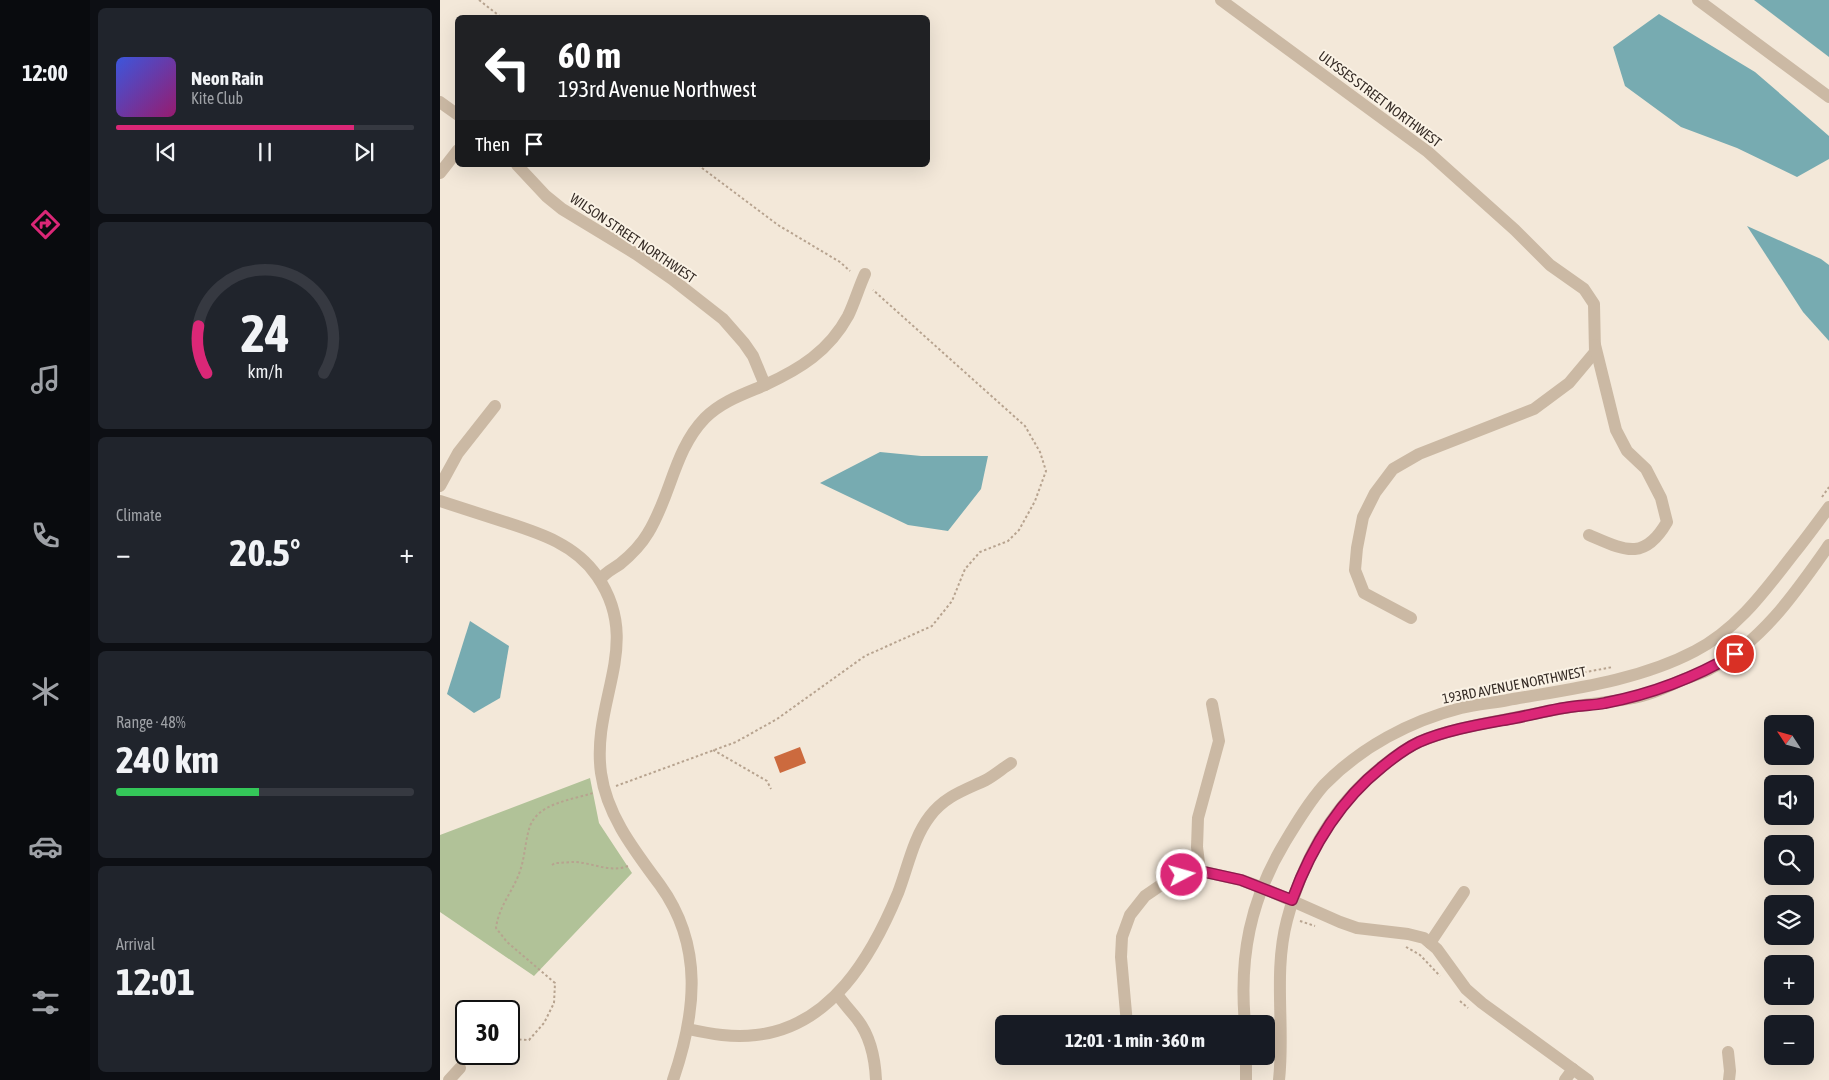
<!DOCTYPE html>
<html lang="en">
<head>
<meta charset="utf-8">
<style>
	:root { --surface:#171b24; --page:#20242c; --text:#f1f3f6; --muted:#9ea1a6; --line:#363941; --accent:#db2777 }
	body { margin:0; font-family:"Asap Condensed",sans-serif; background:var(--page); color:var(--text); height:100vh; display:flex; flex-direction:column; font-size:19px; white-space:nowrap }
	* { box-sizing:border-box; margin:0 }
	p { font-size:16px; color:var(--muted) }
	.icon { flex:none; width:28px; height:28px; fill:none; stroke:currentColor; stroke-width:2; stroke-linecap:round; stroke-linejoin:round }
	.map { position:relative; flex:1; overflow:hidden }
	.details { display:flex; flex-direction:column; gap:8px; padding:8px; background:#0d0f14; width:350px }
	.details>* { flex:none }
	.hud { position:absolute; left:15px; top:15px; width:475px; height:152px; border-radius:8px; box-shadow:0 5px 20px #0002; background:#202124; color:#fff; overflow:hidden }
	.needle { width:32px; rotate:306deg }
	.fabs { position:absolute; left:1324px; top:715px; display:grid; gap:10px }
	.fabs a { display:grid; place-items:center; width:50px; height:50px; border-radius:8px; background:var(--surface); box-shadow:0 5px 20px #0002; font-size:25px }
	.speed { position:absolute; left:15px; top:1000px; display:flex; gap:10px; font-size:25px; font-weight:700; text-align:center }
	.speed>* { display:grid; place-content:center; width:65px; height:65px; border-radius:50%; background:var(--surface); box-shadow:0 5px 20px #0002; line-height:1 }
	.speed .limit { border:2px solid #111; border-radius:8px; background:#fff; color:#111 }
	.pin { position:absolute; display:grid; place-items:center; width:42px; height:42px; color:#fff; margin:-21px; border:2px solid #fff; border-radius:50%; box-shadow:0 1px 5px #0007 }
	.me { position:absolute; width:55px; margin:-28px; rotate:84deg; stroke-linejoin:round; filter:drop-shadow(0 0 4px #0008) }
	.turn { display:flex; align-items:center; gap:18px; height:105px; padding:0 20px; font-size:22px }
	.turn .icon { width:65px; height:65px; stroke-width:2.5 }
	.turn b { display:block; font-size:35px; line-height:42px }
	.then { display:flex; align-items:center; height:48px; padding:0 20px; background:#0003; gap:10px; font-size:19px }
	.big { font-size:38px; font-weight:700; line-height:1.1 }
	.details .widget { flex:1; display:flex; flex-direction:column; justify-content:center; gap:8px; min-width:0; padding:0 18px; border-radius:8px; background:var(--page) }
	.details .dial { align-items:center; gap:0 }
	.dial svg { height:130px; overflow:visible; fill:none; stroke:var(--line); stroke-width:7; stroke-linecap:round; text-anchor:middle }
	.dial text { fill:var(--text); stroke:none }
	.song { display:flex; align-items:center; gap:15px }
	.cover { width:60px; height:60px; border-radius:8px; background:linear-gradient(135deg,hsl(230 70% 55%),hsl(320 70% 35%)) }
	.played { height:5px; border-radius:2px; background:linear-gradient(90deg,var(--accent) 80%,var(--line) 80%) }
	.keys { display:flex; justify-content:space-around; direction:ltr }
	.heat { display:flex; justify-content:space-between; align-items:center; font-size:28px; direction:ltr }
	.charge { height:8px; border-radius:4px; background:linear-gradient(90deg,#34c759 48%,var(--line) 0) }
	.trip { position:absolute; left:555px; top:1015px; width:280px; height:50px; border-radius:8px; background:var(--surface); box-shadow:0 5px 20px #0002; font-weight:700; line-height:50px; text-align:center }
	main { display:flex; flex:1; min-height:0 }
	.menu { display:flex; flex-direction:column; width:90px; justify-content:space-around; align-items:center; background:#090b0e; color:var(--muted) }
	.menu .icon { width:35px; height:35px }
	.menu .active { color:var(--accent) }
	.menu b { font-size:22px; color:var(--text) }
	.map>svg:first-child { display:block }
</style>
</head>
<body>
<main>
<nav class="menu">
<b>12:00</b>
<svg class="icon active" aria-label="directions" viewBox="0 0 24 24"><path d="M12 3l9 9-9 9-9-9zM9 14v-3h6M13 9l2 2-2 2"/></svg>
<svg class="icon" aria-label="music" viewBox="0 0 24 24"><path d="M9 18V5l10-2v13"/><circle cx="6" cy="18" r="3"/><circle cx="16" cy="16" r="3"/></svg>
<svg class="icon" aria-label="phone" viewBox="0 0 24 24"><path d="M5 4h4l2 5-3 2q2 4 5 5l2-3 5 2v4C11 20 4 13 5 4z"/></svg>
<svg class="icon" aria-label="climate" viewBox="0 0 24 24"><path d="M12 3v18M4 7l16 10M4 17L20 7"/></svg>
<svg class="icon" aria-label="car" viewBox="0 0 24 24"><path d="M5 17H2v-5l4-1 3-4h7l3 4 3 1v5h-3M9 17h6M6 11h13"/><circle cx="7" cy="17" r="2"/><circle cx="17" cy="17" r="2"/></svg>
<svg class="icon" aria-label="filters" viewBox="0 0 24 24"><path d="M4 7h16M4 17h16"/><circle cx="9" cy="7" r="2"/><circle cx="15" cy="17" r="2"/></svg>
</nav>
<section class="details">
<div class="widget">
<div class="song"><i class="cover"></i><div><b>Neon Rain</b><p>Kite Club</p></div></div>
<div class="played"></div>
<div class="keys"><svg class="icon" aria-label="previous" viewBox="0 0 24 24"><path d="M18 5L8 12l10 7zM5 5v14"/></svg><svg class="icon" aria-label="pause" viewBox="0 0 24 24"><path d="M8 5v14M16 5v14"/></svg><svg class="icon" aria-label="next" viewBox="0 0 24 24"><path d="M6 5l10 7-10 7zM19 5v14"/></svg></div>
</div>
<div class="widget dial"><svg viewBox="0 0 100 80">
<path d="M14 69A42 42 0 1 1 86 69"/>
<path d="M14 69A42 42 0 0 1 9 40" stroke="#db2777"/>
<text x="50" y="56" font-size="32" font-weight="700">24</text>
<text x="50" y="72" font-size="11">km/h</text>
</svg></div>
<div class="widget"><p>Climate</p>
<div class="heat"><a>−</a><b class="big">20.5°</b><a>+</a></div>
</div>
<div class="widget"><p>Range · 48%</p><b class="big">240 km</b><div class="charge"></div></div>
<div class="widget"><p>Arrival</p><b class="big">12:01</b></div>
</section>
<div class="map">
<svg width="1389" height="1080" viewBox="0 0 1389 1080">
	<rect width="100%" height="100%" fill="#f3e8d9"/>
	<path fill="#b1c298" d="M150,778L159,823L192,873L94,976L0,912V835Z"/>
	<g fill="#77abb1">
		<path d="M1314,0H1389V57Z"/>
		<path d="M1219,14L1315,72L1389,136V159L1357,177L1297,148L1241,127L1185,86L1173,47Z"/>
		<path d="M1307,226L1381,259L1389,265V341L1363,312Z"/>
		<path d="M440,452L481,456H548L541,489L508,531L468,525L380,483Z"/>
		<path d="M30,621L69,646L60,698L34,713L7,694Z"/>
	</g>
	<path fill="#cc6a3e" d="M360,747L366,763L340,773L334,757Z"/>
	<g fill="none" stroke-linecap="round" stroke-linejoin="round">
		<g stroke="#b7a38f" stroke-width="2" stroke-dasharray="2.5 2.5" stroke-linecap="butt">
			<path d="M39,0L62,18"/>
			<path d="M258,165L338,225L400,262L410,271"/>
			<path d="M1382,497L1389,487"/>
			<path d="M1080,684L1173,667"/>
			<path d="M273,750L327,781L331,789"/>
			<path d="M176,786L296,742L337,719L425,656L492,626L512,601L525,569L540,552L568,541L579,530L595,501L606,471L600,452L585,426L433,290"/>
			<path d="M112,865L115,863C122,863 129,862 135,862C154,863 172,874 190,865"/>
			<path d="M860,921L875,926"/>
			<path d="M966,947L980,955L1000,976"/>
			<path d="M1020,1001L1028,1008"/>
			<path d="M69,1039L89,1040L104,1023L114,1003L115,983L67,942L56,928C59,905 73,892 80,871C85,857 85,841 90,826C99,803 131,800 153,793"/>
		</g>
		<g stroke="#cbb9a4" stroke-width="12">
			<path d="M781,0L988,152L1075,230L1110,265L1144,289L1154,304L1155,352L1129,383L1094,409L979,454L953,469L935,493L923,517L917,548L915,570L924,593L971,618"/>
			<path d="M1258,0L1389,97"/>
			<path d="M0,102L18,115"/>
			<path d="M77,165L106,196L122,209L196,254L232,279L283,319L304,343L313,356L325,385"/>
			<path d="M0,173L18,150"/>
			<path d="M0,486L18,453L55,406"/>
			<path d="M0,501C22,508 43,515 65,522C99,533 135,544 157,576C204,644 151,700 161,773C167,816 195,851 220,885C264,946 256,1013 233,1080"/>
			<path d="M1149,535C1184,550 1204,562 1227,522L1221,498L1206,469L1187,451L1176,430L1155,345"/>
			<path d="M160,580C165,572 173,569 180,564C191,555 201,545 208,533C231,496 234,450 265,418C282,401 304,394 325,385C360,369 389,351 408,316C414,304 419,287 425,274"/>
			<path d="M760,871L757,847L758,818L779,741L772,704"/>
			<path d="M990,943L1024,892"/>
			<path d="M397,994C403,1003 411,1011 417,1019C431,1037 435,1058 436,1080"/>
			<path d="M687,1024L681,957L682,937L690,915L705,896L724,883L742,875L760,871L801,880L823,888L900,922L917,928L968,934L984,938L997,949L1026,989L1042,1003L1148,1080"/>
			<path d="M805,1024C799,957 810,900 845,842C857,822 869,802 884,785C921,747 970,721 1021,708C1037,704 1053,703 1068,700C1131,689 1198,681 1255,651C1298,629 1326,589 1355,552C1367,537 1378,522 1389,507"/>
			<path d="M248,1029C271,1034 293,1038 316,1035C391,1027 432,956 458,893C468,867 473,838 490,816C505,796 525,790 546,780C555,775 563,768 571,763"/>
			<path d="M1288,1052L1290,1071L1289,1080"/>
			<path d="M9,1080L20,1068"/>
			<path d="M806,1080V1056"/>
			<path d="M839,1080C845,1027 833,973 847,920C863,859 894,804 944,765C955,756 967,747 981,741C1010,729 1042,724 1073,718C1094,714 1116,709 1137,706C1163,702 1189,701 1214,692C1223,689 1233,684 1242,680C1251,676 1261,674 1270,669C1322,642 1356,592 1389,545"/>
			<path d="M1125,1080L1133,1069"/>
		</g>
	</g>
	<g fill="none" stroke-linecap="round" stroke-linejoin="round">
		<defs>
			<path id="route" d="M742,875L760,871L801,880L852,900C871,848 898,802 942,767C953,758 966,748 979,742C1009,729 1043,724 1075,718C1096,714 1117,708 1138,706C1147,705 1156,705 1165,703C1212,694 1254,678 1295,654"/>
		</defs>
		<use href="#route" stroke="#8e194d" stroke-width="12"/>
		<use href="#route" stroke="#db2777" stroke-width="9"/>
	</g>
	<g text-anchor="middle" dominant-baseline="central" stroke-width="4" stroke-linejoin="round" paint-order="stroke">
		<g font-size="14" fill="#362c26" stroke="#faf2e5">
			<text transform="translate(940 99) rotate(37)">ULYSSES STREET NORTHWEST</text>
			<text transform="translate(193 238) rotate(34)">WILSON STREET NORTHWEST</text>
			<text transform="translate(1074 685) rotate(-11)">193RD AVENUE NORTHWEST</text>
		</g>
	</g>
</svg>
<div class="fabs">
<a><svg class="needle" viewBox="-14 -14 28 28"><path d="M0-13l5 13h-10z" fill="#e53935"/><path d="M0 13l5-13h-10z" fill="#9ea1a6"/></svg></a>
<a><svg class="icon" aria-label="sound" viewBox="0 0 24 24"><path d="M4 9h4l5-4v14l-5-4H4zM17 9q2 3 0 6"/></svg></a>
<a><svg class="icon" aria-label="search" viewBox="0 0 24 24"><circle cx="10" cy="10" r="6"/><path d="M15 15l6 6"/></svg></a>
<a><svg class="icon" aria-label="layers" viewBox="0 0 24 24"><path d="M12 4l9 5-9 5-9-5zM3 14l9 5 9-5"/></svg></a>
<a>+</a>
<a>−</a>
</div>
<div class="speed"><div class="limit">30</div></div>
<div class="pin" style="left:1295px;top:654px;background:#d93025"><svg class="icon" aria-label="arrive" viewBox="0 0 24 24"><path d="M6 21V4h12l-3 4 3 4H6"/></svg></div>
<svg class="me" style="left:742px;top:875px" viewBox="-20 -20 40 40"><circle r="17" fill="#db2777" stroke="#fff" stroke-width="3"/><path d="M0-11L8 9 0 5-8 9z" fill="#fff"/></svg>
<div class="trip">12:01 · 1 min · 360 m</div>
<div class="hud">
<div class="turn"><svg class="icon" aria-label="left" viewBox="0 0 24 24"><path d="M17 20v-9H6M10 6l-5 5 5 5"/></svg><div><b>60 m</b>193rd Avenue Northwest</div></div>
<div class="then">Then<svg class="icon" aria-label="arrive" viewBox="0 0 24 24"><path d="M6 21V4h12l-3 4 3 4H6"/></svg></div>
</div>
</div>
</main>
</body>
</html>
